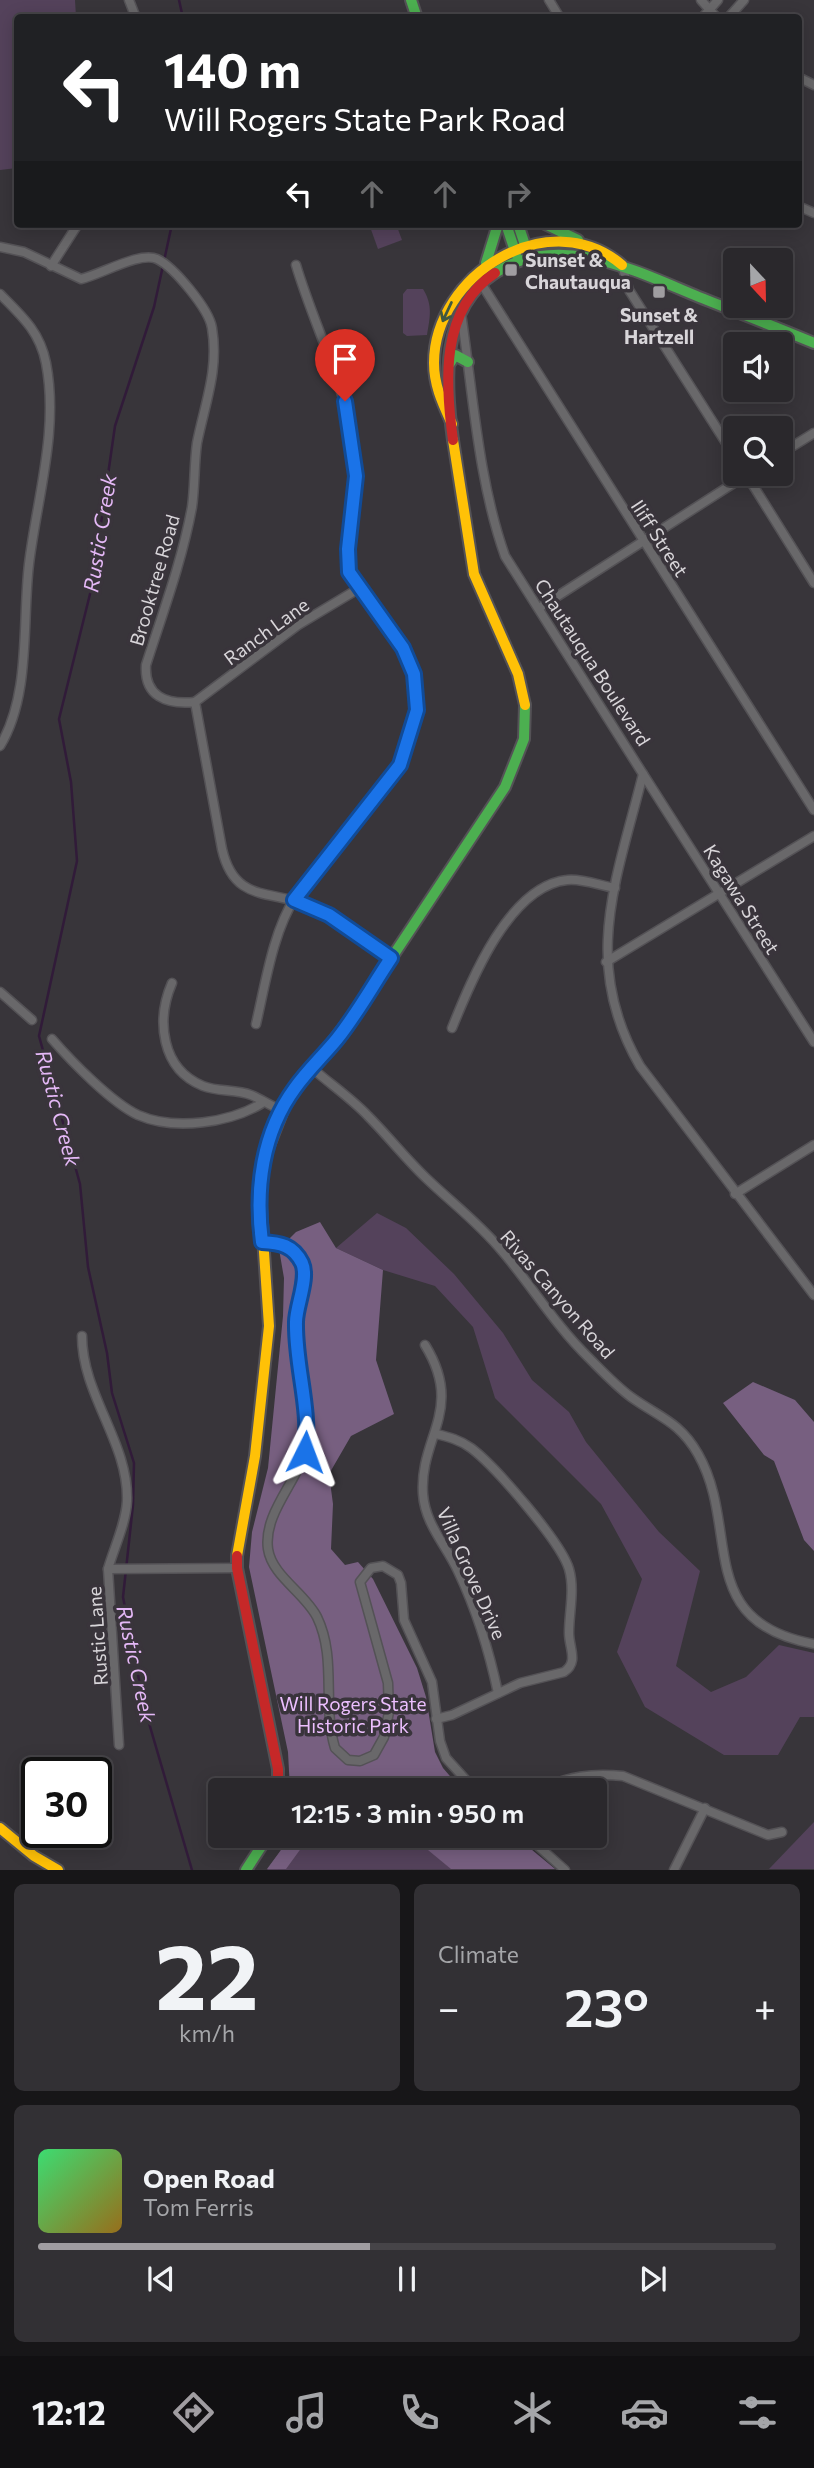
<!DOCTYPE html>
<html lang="en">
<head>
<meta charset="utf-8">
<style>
	:root { --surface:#2a282c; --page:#323034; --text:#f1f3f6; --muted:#a5a6a9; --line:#464448; --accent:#a09da1 }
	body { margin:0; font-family:Commissioner,sans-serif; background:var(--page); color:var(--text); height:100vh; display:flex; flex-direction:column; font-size:26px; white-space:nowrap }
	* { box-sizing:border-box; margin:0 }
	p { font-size:23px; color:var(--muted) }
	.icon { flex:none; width:38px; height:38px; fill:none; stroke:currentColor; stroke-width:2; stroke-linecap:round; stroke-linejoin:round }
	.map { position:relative; height:1870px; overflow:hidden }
	.side { display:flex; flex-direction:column; gap:14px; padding:14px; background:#171618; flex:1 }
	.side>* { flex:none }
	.guide { position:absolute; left:14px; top:14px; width:788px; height:214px; border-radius:7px; box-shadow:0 4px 18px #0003,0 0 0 2px var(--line); background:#202124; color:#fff; overflow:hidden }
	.needle { width:46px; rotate:158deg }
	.tools { position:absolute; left:723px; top:248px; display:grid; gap:14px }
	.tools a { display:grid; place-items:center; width:70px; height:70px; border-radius:7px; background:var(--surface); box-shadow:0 4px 18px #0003,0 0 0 2px var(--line); font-size:35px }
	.speed { position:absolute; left:21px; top:1757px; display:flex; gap:14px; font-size:35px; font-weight:700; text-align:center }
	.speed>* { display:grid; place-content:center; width:91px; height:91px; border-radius:50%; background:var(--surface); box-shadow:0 4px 18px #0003,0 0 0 2px var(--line); line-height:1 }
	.speed .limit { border:4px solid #111; border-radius:10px; background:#fff; color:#111 }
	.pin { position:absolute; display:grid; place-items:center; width:60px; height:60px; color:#fff; margin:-72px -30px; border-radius:50% 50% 50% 0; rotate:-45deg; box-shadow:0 0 7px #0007 }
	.pin .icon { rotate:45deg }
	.me { position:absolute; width:77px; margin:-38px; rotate:3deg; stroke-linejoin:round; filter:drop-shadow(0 0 5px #0008) }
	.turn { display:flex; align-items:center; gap:24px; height:147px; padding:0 35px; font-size:32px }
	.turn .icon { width:91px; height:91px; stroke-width:2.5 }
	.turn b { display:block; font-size:49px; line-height:60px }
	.lanes { display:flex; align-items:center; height:66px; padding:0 35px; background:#0003; justify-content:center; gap:35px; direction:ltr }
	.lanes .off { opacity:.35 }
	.big { font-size:52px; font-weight:600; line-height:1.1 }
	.side .widget { flex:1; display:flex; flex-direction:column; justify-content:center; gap:10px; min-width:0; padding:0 24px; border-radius:10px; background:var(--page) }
	.side .dial { align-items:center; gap:0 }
	.dial b { font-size:91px; line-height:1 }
	.song { display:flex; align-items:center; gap:21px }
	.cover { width:84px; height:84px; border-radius:10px; background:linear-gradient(135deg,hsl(140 70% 55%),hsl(40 70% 35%)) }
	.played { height:7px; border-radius:4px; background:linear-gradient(90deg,var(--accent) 45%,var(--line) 45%) }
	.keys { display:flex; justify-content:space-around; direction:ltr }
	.heat { display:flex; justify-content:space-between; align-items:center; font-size:38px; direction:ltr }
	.side .tiles { flex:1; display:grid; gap:14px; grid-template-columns:1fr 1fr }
	.widget:last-child { grid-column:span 2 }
	.trip { position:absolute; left:208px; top:1778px; width:399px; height:70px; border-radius:7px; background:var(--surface); box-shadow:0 4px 18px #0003,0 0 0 2px var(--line); font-weight:600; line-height:70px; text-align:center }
	.tab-bar { display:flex; height:112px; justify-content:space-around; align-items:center; background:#111012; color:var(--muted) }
	.tab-bar .icon { width:49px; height:49px }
	.tab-bar .active { color:var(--accent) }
	.tab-bar b { font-size:32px; color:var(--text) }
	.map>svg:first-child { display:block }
</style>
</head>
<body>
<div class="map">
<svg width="814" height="1870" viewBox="0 0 814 1870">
	<rect width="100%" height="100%" fill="#38353a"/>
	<g fill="#54425b">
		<path d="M0,0H75L76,17L18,18L17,168L0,170Z"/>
		<path d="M369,224H396L402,240L378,249Z"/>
		<path d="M407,289H423C433,305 430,317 427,335L407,336L403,333V294Z"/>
		<path d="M377,1213L406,1228L454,1274L503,1333L532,1380L569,1412L586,1442L659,1532L700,1571L676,1666L711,1692L746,1677L779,1645L814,1653V1717H800L778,1755H724L645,1707L617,1652L642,1579L601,1504L495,1398L473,1327L435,1286L383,1270L336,1248Z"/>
		<path d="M814,1822V1869H769Z"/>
		<path d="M286,1836H515L555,1869L267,1870L281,1850Z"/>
	</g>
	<g fill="#775f80">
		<path d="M320,1222L336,1248L383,1270L376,1360L394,1414L351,1436L329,1474L333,1504L331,1549L345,1565L358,1562L373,1579L417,1668L426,1697L435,1752L443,1768L462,1790H290L288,1752L249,1567L252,1532L268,1468L283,1316L284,1278L279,1249L296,1232Z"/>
		<path d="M753,1382L795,1400L814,1422V1551L804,1540L774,1461L764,1455L723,1403Z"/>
		<path d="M286,1836H310L286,1869H267L281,1850Z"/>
		<path d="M411,1836H515L555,1869H451Z"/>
	</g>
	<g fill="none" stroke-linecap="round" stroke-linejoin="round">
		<g stroke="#311b39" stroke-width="2.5">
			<path d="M179,0L183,18"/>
			<path d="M172,224L154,307L115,426L92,586L59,719L71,782L77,861L39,1036L80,1184L88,1267L107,1353L112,1393L134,1463L133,1505L123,1597L144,1706L192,1870"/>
		</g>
		<defs>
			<g id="street">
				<path d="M129,0L136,18"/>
				<path d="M549,0L560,18"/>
				<path d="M701,0L717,18"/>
				<path d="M702,18L718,0"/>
				<path d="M728,18L744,0"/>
				<path d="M798,77L814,85"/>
				<path d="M798,206L814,213"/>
				<path d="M0,247L24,252L81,279C100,275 140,251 157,259C174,267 209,309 212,328C219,370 205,403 197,443C194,464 195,486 192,507C182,561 163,612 146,665C144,696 166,705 195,702L222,849C235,906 274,888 315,908C342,921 366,941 391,959"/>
				<path d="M622,265L629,290L735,457"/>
				<path d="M51,266L78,224"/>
				<path d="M481,283L814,810"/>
				<path d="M0,294C22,316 40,332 46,363C59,430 37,498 29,564C22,622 31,695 0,746"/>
				<path d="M461,313C473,393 478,480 505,556L643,774C617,879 580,963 640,1066L814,1295"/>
				<path d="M780,454L814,433"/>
				<path d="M746,474L814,583"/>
				<path d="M539,608L748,474"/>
				<path d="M195,702L298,625L358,589"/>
				<path d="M643,774L814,1042"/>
				<path d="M606,962L814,836"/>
				<path d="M172,983C156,1020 161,1069 203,1086C218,1092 236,1089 251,1095C261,1099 271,1106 281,1110"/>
				<path d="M0,992L32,1020"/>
				<path d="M256,1024C265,986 273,931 295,898C318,864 347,831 373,798C386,781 400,767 407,746C427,689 412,655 376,611C366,599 353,587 349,572C341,541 359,492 355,456C348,389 315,329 296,265"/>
				<path d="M452,1028C471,981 509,886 567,880C582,878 601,886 615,888"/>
				<path d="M52,1039C71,1061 112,1103 138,1115C175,1131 231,1123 264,1102"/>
				<path d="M312,1068C330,1084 351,1098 368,1116C388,1136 405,1158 426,1178C451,1202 480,1224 502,1251C532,1286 555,1325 589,1358C602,1371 616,1386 631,1397C659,1417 680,1422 698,1454C741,1529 693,1622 814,1644"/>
				<path d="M735,1194L814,1145"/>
				<path d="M262,1242C279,1243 300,1246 304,1267C307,1284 296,1307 296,1325C297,1361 314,1419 305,1451C297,1482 263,1514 268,1549C272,1576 305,1593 317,1617C337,1658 322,1705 335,1748L348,1760L360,1761L374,1755L384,1737L389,1712L388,1683L360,1582L371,1568L383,1566L398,1575L401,1583L404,1620L432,1682L440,1741L446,1758L475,1790"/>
				<path d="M82,1336C82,1395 129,1443 127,1501C126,1523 114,1548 108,1569"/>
				<path d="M425,1345C465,1410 419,1437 423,1494C425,1524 446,1545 458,1571C477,1611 489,1650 498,1693"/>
				<path d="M436,1719L452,1715L520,1683L564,1672C579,1662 569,1648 569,1633C569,1612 575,1590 569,1569C561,1542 495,1466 471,1448C460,1440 449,1437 436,1434"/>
				<path d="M119,1745L108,1569L237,1568"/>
				<path d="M540,1790C567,1776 593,1773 623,1776L768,1835L782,1832"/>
				<path d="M527,1836L565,1870"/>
				<path d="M674,1870L705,1808"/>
			</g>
			<g id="fast">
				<path d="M411,0L417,18"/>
				<path d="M506,224L516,254"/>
				<path d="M518,224L526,248"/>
				<path d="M545,224L578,240"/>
				<path d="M486,263L498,224"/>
				<path d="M495,273C559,231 636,271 699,297C737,312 776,327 814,343"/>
				<path d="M450,363L455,355L468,362"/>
				<path d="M265,1156L287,1100L355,1013L505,787L524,739L525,705"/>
				<path d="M246,1870L268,1836"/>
			</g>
			<g id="slow">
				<path d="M452,424C443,404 434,386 434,363C434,274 550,203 622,265"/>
				<path d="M453,440L474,574L518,674L525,705"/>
				<path d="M237,1556L255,1456L269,1326L260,1193L265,1156"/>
				<path d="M0,1828L34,1856L58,1870"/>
			</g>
			<g id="jam">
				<path d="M453,440C445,383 440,309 495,273"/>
				<path d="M237,1556V1568L278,1769V1790"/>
			</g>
		</defs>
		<use href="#street" stroke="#545256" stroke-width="11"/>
		<use href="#fast" stroke="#545256" stroke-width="14"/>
		<use href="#slow" stroke="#545256" stroke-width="14"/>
		<use href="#jam" stroke="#545256" stroke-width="14"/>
		<use href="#street" stroke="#69686a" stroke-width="8"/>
		<use href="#fast" stroke="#4caf50" stroke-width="10"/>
		<use href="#slow" stroke="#ffc107" stroke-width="10"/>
		<use href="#jam" stroke="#c62828" stroke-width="10"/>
	</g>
	<defs><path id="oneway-shaft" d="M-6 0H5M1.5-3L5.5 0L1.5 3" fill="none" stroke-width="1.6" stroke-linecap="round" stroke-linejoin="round" transform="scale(1.75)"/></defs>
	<use stroke="#3f5941" href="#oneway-shaft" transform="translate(447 312) rotate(115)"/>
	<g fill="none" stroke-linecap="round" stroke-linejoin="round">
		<defs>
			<path id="route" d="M305,1452C311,1408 295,1366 296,1322C296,1306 309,1278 302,1263C293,1245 280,1243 262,1242C255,1189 262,1133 295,1088C307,1071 323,1056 337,1039C357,1014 373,985 391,958L329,915L294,900L400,765L417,710L414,674L403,648L349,572L348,549L356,476L345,401"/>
		</defs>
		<use href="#route" stroke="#114b97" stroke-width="18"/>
		<use href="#route" stroke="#1a73e8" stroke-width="12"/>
	</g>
	<g fill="#a09da1" stroke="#39343b" stroke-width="2.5">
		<rect x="504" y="263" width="14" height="14" rx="3.5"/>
		<rect x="652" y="285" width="14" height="14" rx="3.5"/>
	</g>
	<g text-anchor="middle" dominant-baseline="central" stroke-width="7" stroke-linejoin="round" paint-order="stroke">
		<g font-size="19" font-weight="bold" fill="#d8d5d9" stroke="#39343b" text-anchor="start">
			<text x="525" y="259">Sunset &amp;<tspan x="525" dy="22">Chautauqua</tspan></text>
			<text x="659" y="314" text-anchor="middle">Sunset &amp;<tspan x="659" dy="22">Hartzell</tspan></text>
		</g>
		<g font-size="19" fill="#d8d5d9" stroke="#39343b">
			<text transform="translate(660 538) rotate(57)">Iliff Street</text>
			<text transform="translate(154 580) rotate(-74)">Brooktree Road</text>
			<text transform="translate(266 631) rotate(-36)">Ranch Lane</text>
			<text transform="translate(593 662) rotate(57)">Chautauqua Boulevard</text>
			<text transform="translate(742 899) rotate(58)">Kagawa Street</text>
			<text transform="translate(558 1294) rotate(49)">Rivas Canyon Road</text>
			<text transform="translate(472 1573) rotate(66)">Villa Grove Drive</text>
			<text transform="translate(97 1636) rotate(-94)">Rustic Lane</text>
		</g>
		<g font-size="19" fill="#ecbffe" stroke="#39343b">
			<text x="353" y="1703">Will Rogers State<tspan x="353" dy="22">Historic Park</tspan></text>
		</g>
		<g font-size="21" font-style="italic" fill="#e4b8f6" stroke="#39343b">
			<text transform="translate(99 533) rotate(-81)">Rustic Creek</text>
			<text transform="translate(59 1108) rotate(75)">Rustic Creek</text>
			<text transform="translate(137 1664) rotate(78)">Rustic Creek</text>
		</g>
	</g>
</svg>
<div class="tools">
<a><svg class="needle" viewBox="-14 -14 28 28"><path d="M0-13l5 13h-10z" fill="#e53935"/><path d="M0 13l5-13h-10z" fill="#a5a6a9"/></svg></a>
<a><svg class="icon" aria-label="sound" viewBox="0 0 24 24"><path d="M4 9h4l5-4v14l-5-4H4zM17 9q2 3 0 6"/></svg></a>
<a><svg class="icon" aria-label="search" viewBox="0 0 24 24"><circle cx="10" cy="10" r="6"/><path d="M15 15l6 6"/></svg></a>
</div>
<div class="speed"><div class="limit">30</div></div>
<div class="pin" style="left:345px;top:401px;background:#d93025"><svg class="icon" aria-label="arrive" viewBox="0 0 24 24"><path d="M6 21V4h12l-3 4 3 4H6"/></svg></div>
<svg class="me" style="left:305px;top:1452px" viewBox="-20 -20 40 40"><path d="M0-17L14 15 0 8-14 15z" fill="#1a73e8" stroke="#fff" stroke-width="4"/></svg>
<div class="trip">12:15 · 3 min · 950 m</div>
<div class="guide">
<div class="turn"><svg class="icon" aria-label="left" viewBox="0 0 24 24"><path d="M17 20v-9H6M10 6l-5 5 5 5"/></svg><div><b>140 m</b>Will Rogers State Park Road</div></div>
<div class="lanes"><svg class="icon" aria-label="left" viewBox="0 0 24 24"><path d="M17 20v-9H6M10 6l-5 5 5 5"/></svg><svg class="icon off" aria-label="ahead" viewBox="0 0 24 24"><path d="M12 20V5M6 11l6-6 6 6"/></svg><svg class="icon off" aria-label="ahead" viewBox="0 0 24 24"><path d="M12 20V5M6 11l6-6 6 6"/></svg><svg class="icon off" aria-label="right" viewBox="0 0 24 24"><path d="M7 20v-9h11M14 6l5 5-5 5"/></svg></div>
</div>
</div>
<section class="side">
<div class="tiles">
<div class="widget dial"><b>22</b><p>km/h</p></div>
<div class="widget"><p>Climate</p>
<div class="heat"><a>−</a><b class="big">23°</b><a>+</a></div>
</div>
<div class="widget">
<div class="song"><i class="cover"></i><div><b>Open Road</b><p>Tom Ferris</p></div></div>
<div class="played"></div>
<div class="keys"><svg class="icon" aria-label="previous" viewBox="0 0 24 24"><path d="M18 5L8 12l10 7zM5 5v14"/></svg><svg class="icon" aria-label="pause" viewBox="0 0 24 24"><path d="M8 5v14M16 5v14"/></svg><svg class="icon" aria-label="next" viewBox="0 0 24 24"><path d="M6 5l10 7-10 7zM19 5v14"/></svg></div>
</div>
</div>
</section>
<nav class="tab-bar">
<b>12:12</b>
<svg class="icon active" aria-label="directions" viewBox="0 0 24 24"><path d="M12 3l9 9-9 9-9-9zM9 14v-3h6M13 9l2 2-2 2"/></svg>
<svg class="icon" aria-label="music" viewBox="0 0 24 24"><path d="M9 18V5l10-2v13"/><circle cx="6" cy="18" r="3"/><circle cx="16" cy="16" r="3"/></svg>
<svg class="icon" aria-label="phone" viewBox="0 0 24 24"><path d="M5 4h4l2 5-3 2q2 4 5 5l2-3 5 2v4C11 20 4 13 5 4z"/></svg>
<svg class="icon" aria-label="climate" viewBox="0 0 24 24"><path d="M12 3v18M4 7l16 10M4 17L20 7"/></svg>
<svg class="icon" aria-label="car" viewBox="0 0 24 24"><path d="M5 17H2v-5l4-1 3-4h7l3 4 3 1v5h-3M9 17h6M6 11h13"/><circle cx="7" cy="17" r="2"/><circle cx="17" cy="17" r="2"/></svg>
<svg class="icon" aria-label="filters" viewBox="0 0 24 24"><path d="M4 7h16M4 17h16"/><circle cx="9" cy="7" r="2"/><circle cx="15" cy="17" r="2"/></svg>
</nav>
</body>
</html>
